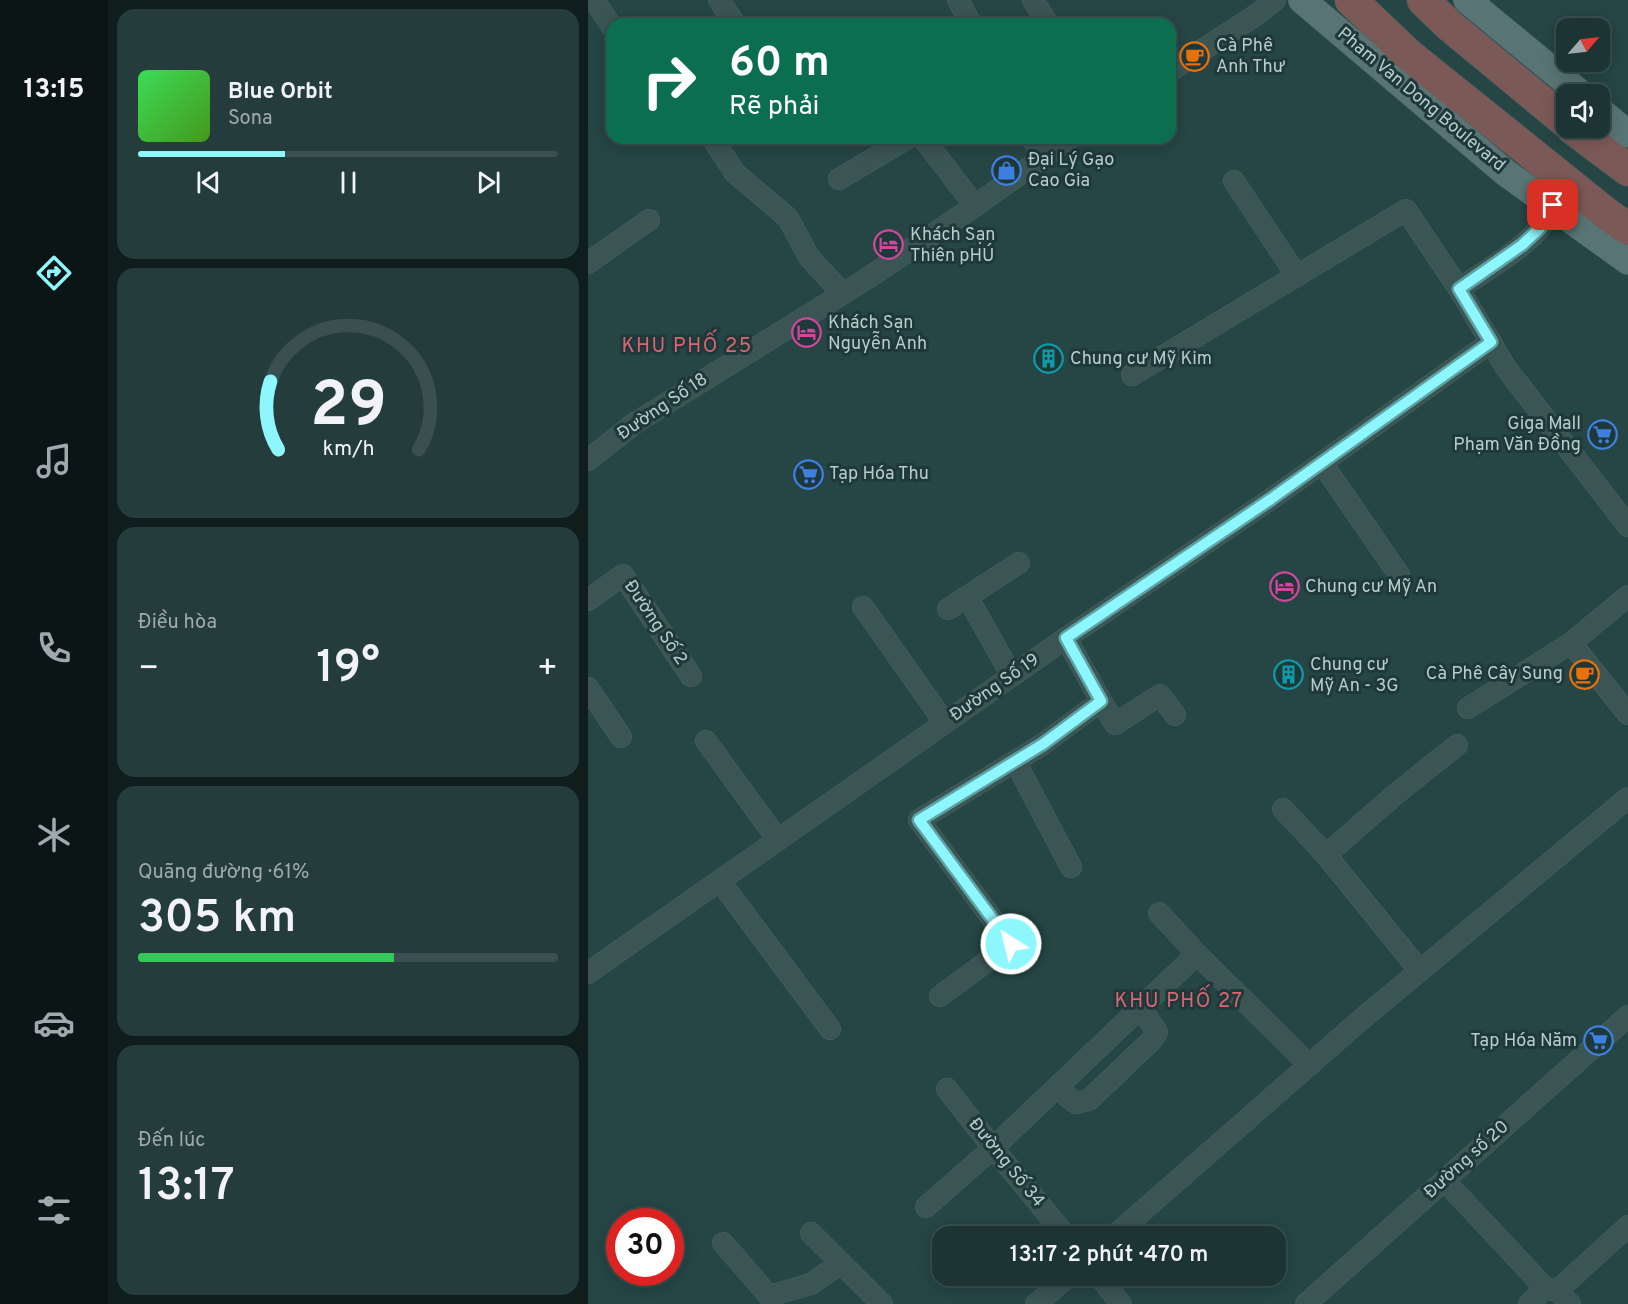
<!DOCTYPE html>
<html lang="vi">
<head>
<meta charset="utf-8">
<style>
	:root { --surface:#1c3434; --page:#253c3c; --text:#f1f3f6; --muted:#a0aaac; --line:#3a4f4f; --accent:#8ef7fd }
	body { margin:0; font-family:Overpass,sans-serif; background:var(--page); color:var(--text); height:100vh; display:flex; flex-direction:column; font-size:22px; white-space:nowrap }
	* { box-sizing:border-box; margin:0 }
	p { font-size:20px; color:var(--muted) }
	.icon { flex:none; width:33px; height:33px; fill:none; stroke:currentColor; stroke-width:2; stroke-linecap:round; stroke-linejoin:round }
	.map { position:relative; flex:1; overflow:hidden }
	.details { display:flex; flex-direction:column; gap:9px; padding:9px; background:#0f1d1d; width:480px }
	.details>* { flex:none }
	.guide { position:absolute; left:18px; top:18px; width:570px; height:126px; border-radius:18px; box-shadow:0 3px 15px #0003,0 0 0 2px var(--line); background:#0b6e4f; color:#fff; overflow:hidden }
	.needle { width:39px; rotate:62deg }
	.fabs { position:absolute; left:968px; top:18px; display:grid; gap:12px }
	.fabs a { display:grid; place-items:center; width:54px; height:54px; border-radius:12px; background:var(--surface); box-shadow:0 3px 15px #0003,0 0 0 2px var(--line); font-size:30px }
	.speed { position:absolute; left:18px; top:1208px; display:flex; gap:12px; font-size:30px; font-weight:700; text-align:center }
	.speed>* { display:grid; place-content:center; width:78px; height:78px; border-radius:50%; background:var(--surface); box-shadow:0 3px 15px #0003,0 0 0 2px var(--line); line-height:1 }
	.speed .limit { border:9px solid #d22; background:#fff; color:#111 }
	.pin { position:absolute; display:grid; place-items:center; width:51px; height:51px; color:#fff; margin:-26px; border-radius:12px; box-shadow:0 3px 9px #0006 }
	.me { position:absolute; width:66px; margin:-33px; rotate:324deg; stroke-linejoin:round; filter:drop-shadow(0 0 4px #0008) }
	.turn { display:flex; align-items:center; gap:21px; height:126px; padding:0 24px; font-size:27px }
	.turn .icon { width:78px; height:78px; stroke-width:2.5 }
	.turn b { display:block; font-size:42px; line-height:51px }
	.big { font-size:45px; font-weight:600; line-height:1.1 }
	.details .tile { flex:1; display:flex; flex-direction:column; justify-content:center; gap:9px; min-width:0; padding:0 21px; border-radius:18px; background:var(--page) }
	.details .dial { align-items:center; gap:0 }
	.dial svg { height:156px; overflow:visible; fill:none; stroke:var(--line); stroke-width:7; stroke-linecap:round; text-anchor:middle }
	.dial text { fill:var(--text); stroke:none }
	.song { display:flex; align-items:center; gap:18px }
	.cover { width:72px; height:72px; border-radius:9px; background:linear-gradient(135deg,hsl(130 70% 55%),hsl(100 70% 35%)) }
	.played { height:6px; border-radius:3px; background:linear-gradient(90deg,var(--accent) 35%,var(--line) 35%) }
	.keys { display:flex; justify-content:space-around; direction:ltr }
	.heat { display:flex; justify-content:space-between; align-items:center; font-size:33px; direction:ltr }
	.charge { height:9px; border-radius:4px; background:linear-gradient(90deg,#34c759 61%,var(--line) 0) }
	.trip { position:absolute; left:344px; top:1226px; width:354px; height:60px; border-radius:18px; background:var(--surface); box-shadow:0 3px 15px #0003,0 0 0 2px var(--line); font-weight:600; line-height:60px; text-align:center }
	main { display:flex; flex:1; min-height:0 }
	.menu { display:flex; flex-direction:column; width:108px; justify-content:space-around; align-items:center; background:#0b1515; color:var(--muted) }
	.menu .icon { width:42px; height:42px }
	.menu .selected { color:var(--accent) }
	.menu b { font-size:27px; color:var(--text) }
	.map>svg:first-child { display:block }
</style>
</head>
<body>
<main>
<nav class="menu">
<b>13:15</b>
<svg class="icon selected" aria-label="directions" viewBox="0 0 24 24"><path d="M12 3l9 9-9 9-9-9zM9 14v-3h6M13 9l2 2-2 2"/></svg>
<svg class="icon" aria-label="music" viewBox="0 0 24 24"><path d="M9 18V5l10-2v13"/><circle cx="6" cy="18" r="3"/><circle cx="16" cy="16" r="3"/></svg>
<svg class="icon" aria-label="phone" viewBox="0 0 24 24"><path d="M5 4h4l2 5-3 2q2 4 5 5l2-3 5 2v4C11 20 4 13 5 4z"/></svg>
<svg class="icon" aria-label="climate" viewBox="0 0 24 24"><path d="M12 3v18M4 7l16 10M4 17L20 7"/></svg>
<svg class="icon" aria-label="car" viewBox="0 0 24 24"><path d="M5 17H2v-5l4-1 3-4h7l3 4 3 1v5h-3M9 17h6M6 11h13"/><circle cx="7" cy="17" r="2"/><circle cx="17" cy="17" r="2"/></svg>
<svg class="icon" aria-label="filters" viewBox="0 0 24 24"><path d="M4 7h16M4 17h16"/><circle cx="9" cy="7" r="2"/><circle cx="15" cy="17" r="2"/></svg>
</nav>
<section class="details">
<div class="tile">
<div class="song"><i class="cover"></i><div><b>Blue Orbit</b><p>Sona</p></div></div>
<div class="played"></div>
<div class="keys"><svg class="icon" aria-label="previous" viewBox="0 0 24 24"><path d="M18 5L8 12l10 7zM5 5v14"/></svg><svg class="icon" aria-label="pause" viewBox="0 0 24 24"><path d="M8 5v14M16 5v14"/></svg><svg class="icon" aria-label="next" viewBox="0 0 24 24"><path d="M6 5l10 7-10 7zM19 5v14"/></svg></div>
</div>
<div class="tile dial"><svg viewBox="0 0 100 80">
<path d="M14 69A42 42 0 1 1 86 69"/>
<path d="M14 69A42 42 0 0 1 10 34" stroke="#8ef7fd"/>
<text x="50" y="56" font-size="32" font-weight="700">29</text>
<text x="50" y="72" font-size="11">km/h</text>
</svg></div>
<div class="tile"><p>Điều hòa</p>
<div class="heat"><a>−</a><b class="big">19°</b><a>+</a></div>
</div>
<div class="tile"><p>Quãng đường · 61%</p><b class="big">305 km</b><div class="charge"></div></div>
<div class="tile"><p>Đến lúc</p><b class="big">13:17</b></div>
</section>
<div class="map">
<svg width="1040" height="1304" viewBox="0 0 1040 1304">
	<rect width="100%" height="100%" fill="#264545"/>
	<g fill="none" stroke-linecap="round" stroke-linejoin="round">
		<defs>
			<g id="minor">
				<path d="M6,0L24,27"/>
				<path d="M131,0L147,24"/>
				<path d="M370,0L383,24"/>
				<path d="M445,0L460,24"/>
				<path d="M582,71L668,15L687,0"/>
				<path d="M124,138L147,173L200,218L221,257L255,294"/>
				<path d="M335,138L387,206"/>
				<path d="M444,138L455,158"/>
				<path d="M251,179L320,138"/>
				<path d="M646,181L709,276"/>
				<path d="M0,263L61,220"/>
				<path d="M871,289C898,270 928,254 950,230C959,220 964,206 973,195"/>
				<path d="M544,375L818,210L871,289L918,368L1040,526"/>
				<path d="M0,460L47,423L280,278L387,206L482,138"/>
				<path d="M734,463L811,575"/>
				<path d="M380,598L424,676"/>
				<path d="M0,600L35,575L103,676"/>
				<path d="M275,607L357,723"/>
				<path d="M360,609L431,563"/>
				<path d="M983,643L1040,714"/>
				<path d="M0,688L33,737"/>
				<path d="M513,701L527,724L572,695L587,715"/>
				<path d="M880,708L983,643L1040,596"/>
				<path d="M118,741L190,840"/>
				<path d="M427,761L483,867"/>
				<path d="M695,809L738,855"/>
				<path d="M132,881L242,1029"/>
				<path d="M571,913L609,954L721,1065"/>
				<path d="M832,971L738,855L809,793L869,745"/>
				<path d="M0,973L478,638L683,499L903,342"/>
				<path d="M352,996L423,944L331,820L455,744L513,701L478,638"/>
				<path d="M470,1086L481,1098L488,1103L501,1100L565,1039L569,1032L552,1007"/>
				<path d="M359,1089L405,1148L478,1236"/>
				<path d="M856,1180L957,1288L969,1291L982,1304"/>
				<path d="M338,1207L405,1148L609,954"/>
				<path d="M223,1233L294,1304"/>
				<path d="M526,1236L775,1018L1040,798"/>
				<path d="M135,1243L181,1296L223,1284L253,1263"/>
				<path d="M510,1275L533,1304"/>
				<path d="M969,1291L1040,1226"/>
				<path d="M448,1304L482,1275"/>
				<path d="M718,1304L1040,1016"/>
				<path d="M941,1304L957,1288"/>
			</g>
			<g id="major">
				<path d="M714,0L918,173L1040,261"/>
				<path d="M879,0L993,94"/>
				<path d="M1011,110L1040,134"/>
			</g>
			<g id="highway">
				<path d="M763,0L821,55L1019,214L1040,229"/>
				<path d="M835,0L862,26L978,122"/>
				<path d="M984,128L1040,170"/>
			</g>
		</defs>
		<use href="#minor" stroke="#4a6263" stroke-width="22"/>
		<use href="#major" stroke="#4a6263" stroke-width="28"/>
		<use href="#highway" stroke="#486162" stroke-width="33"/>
		<use href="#minor" stroke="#3b5454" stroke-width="21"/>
		<use href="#major" stroke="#597474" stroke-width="27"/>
		<use href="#highway" stroke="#7b5957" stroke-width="32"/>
	</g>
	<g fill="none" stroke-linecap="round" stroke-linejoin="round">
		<defs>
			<path id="route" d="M423,944L331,820L455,744L513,701L478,638L683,499L903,342L871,289L934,245L952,228L965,205"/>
		</defs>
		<use href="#route" stroke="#5ca1a4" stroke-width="15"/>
		<use href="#route" stroke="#8ef7fd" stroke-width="10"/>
	</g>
	<defs>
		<symbol id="cafe-ring" viewBox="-11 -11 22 22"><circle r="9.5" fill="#1f393a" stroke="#e8710a" stroke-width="1.5"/><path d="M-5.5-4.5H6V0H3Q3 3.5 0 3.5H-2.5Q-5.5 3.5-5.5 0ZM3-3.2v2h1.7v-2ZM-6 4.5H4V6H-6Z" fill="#e8710a"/></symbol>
		<symbol id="shop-ring" viewBox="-11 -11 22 22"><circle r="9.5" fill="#1f393a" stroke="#3f7fe0" stroke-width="1.5"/><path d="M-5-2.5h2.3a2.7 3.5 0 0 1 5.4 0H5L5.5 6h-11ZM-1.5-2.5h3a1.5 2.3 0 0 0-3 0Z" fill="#3f7fe0"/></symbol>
		<symbol id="hotel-ring" viewBox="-11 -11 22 22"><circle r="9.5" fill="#1f393a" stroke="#d1479c" stroke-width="1.5"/><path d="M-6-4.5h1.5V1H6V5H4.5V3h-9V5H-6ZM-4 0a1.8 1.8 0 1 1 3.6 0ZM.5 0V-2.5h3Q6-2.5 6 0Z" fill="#d1479c"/></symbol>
		<symbol id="building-ring" viewBox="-11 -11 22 22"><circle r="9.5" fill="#1f393a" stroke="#0f9aa8" stroke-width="1.5"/><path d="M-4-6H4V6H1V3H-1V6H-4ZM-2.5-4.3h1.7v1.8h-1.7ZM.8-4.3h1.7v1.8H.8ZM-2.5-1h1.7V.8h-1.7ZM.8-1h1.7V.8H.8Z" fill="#0f9aa8"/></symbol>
		<symbol id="supermarket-ring" viewBox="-11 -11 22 22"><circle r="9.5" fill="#1f393a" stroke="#3f7fe0" stroke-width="1.5"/><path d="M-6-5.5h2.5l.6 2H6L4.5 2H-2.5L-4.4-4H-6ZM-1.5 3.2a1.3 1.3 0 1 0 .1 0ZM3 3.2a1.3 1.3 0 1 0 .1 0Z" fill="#3f7fe0"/></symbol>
	</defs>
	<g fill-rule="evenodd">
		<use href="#cafe-ring" x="590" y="40" width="33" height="33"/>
		<use href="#shop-ring" x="402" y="154" width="33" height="33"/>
		<use href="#hotel-ring" x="284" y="228" width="33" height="33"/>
		<use href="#hotel-ring" x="202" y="316" width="33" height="33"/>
		<use href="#building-ring" x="444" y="342" width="33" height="33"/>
		<use href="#supermarket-ring" x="998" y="418" width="33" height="33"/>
		<use href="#supermarket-ring" x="204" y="458" width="33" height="33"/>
		<use href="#hotel-ring" x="680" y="570" width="33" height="33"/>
		<use href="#cafe-ring" x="980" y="658" width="33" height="33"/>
		<use href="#building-ring" x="684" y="658" width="33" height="33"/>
		<use href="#supermarket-ring" x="994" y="1024" width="33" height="33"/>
	</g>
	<g text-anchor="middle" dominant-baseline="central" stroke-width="6" stroke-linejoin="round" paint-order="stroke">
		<g font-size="18" fill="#b8ccce" stroke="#1f393a" text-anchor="start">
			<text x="628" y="46">Cà Phê<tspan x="628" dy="21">Anh Thư</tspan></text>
			<text x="440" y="160">Đại Lý Gạo<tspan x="440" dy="21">Cao Gia</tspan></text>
			<text x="322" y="235">Khách Sạn<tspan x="322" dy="21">Thiên pHÚ</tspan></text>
			<text x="240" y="323">Khách Sạn<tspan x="240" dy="21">Nguyễn Anh</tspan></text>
			<text x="482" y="359">Chung cư Mỹ Kim</text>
			<text x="993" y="424" text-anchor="end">Giga Mall<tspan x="993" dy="21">Phạm Văn Đồng</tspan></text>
			<text x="241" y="474">Tạp Hóa Thu</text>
			<text x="717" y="587">Chung cư Mỹ An</text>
			<text x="722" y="665">Chung cư<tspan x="722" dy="21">Mỹ An - 3G</tspan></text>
			<text x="975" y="674" text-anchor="end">Cà Phê Cây Sung</text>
			<text x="989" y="1041" text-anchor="end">Tạp Hóa Năm</text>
		</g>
		<g font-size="18" fill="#b8ccce" stroke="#1f393a">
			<text transform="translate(833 100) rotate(40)">Pham Van Dong Boulevard</text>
			<text transform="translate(75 407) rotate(-34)">Đường Số 18</text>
			<text transform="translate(67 623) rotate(56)">Đường Số 2</text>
			<text transform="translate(407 688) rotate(-35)">Đường Số 19</text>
			<text transform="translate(879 1160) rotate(-42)">Đường số 20</text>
			<text transform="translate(418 1163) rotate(51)">Đường Số 34</text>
		</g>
		<g font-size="20" letter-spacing="1.5" fill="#dc6573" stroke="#1f393a">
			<text x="99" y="347">KHU PHỐ 25</text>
			<text x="591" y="1002">KHU PHỐ 27</text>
		</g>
	</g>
</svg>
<div class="fabs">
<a><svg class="needle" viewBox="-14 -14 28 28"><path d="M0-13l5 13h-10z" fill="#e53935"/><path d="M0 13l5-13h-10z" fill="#a0aaac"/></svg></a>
<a><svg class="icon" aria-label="sound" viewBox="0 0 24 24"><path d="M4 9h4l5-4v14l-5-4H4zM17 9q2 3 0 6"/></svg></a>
</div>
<div class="speed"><div class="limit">30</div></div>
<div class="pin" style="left:965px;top:205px;background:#d93025"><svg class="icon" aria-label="arrive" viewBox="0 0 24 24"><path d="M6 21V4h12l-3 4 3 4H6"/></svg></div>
<svg class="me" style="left:423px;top:944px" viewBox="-20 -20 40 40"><circle r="17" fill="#8ef7fd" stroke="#fff" stroke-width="3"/><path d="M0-11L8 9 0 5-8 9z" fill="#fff"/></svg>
<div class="trip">13:17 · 2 phút · 470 m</div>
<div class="guide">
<div class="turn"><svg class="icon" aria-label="right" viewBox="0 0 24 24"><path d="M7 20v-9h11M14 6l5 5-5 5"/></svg><div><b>60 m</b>Rẽ phải</div></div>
</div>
</div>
</main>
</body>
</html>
